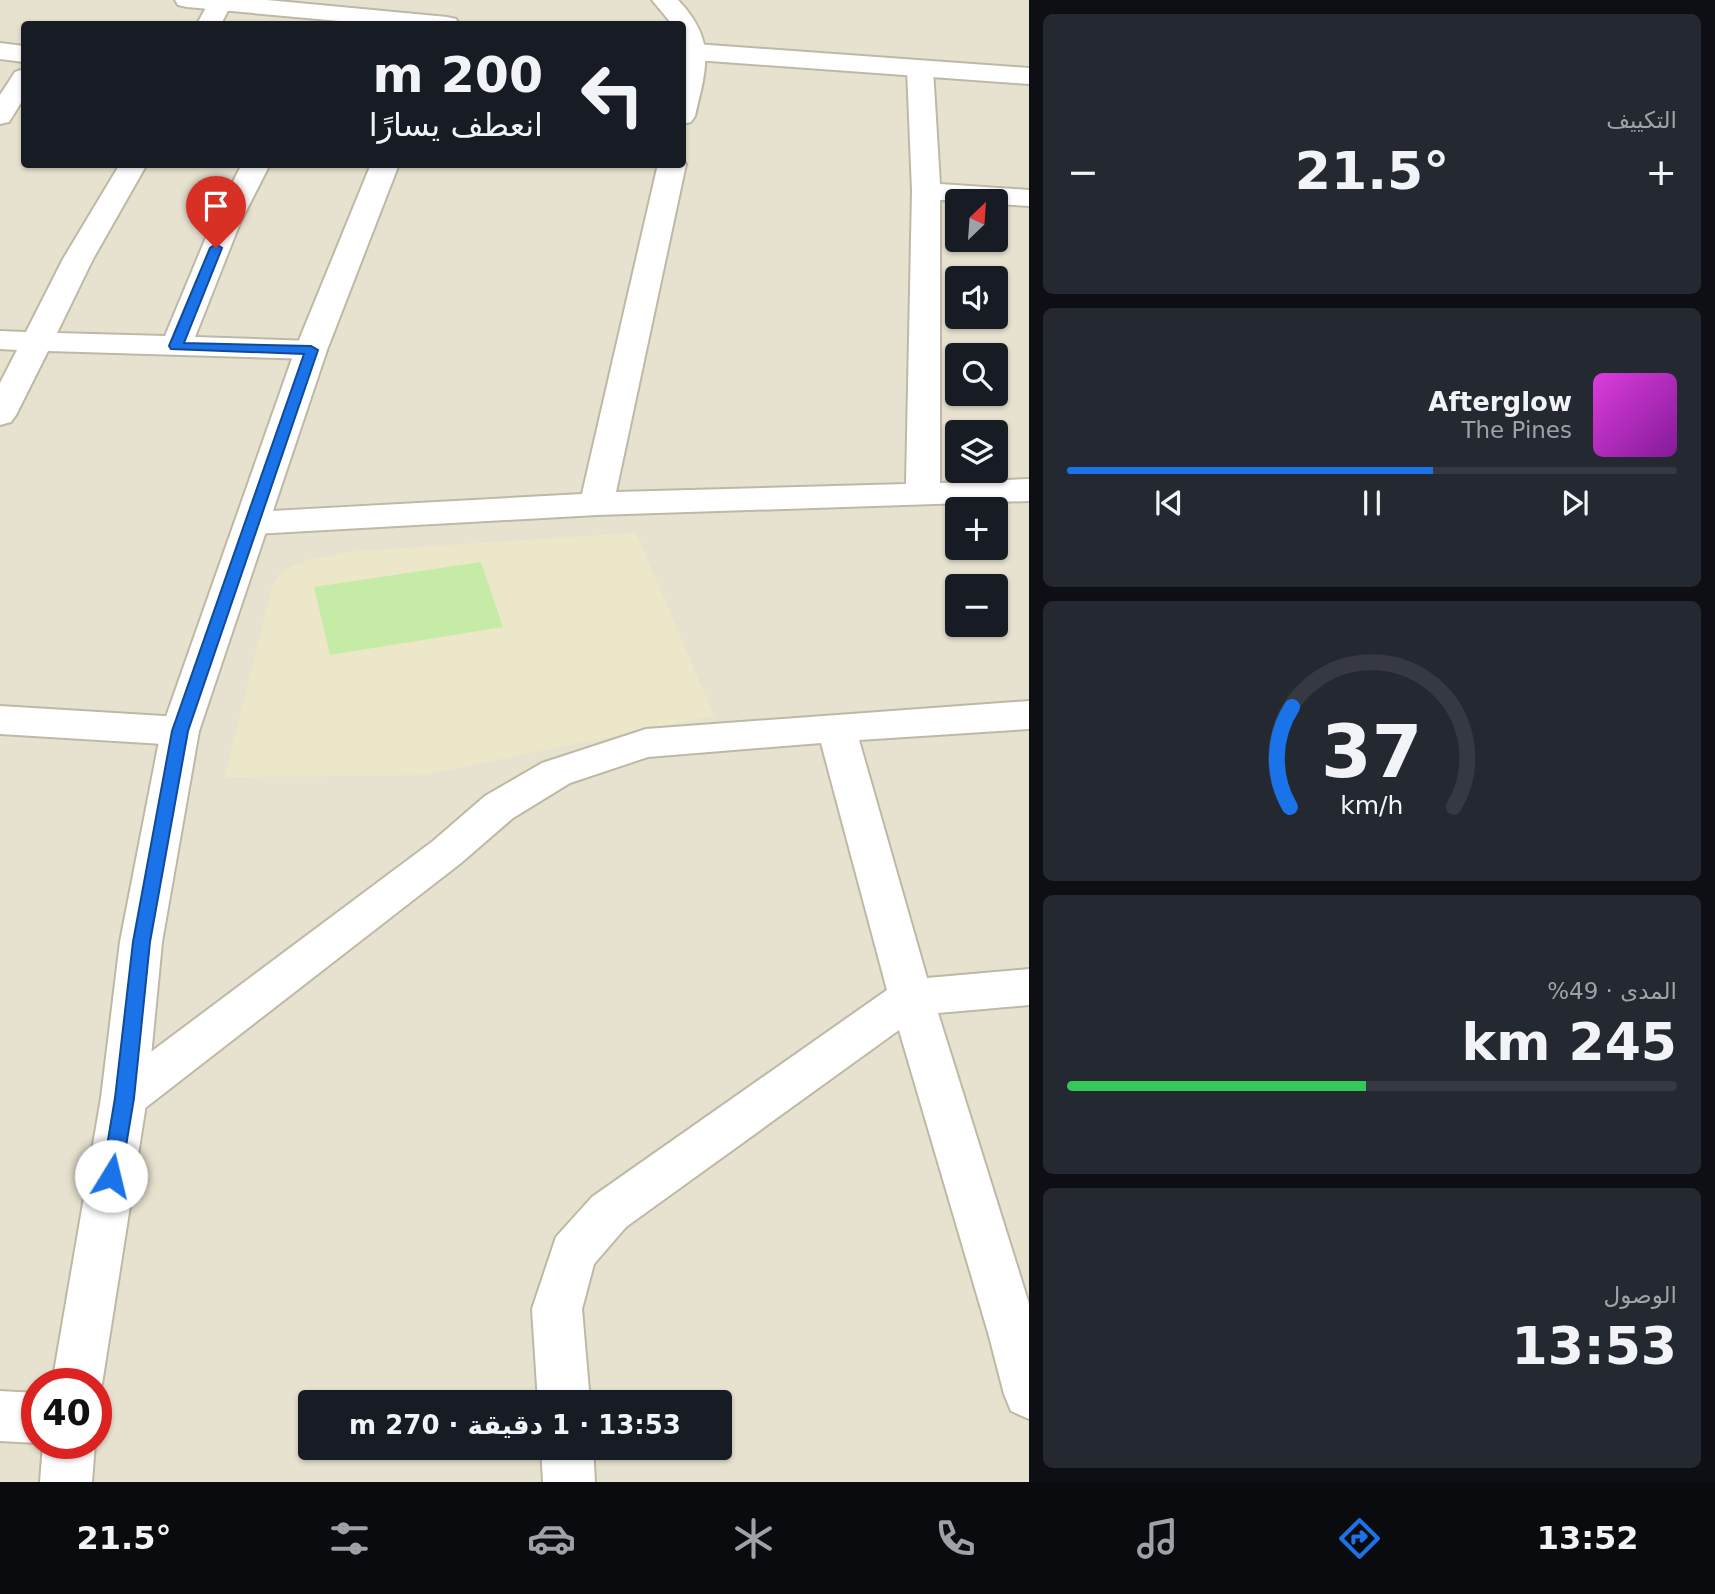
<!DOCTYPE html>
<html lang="ar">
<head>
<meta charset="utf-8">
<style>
	:root { --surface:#171b24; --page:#242831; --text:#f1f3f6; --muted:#9ea1a6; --line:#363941; --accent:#1a73e8 }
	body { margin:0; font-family:"DejaVu Sans","Noto Naskh Arabic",sans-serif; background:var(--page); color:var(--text); direction:rtl; height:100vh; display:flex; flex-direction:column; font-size:26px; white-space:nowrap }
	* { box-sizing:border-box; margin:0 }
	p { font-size:23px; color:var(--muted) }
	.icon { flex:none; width:38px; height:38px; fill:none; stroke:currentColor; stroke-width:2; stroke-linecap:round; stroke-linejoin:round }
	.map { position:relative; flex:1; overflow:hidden; direction:ltr }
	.drawer { display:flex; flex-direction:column; gap:14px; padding:14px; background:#0d0f14; width:686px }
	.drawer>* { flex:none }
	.banner { position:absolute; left:21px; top:21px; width:665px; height:147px; border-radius:7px; box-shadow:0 2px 5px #0004; direction:rtl; background:#171b24; color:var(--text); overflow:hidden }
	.needle { width:46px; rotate:25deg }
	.buttons { position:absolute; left:945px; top:189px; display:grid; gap:14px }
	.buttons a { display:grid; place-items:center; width:63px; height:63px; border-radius:7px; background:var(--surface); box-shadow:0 2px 5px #0004; font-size:35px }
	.speed { position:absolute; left:21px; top:1368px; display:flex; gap:14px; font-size:35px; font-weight:700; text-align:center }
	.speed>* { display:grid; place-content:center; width:91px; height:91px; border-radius:50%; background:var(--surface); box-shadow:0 2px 5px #0004; line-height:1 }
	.speed .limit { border:10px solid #d22; background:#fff; color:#111 }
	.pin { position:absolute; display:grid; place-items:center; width:60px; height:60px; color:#fff; margin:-72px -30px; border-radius:50% 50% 50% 0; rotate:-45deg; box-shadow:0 0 7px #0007 }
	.pin .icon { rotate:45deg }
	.me { position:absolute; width:77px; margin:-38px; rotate:9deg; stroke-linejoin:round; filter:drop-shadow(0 0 5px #0008) }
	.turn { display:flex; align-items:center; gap:24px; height:147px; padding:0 28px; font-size:32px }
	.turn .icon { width:91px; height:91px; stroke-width:2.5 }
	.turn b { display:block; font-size:49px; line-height:60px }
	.big { font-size:52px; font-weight:700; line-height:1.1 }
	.drawer .tile { flex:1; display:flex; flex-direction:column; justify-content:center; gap:10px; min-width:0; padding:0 24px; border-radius:10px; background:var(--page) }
	.drawer .dial { align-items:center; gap:0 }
	.dial svg { height:182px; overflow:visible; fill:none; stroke:var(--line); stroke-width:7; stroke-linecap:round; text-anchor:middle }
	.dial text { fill:var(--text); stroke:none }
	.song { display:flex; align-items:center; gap:21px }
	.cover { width:84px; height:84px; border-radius:10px; background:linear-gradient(135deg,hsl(300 70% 55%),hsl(290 70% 35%)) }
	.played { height:7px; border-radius:4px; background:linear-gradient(90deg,var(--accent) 60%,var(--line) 60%) }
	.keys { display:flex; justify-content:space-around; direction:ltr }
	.heat { display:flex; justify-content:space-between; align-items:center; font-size:38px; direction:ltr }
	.charge { height:10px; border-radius:5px; background:linear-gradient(90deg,#34c759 49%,var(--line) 0) }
	.trip { position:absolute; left:298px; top:1390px; width:434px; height:70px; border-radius:7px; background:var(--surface); box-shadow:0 2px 5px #0004; font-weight:700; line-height:70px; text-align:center; direction:rtl }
	.tab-bar { display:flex; height:112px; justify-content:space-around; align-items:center; background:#090b0e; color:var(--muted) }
	.tab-bar .icon { width:49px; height:49px }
	.tab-bar .on { color:var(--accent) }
	.tab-bar b { font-size:32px; color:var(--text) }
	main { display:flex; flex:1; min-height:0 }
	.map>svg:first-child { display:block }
</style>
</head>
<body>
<main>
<section class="drawer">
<div class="tile"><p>التكييف</p>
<div class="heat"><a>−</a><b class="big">21.5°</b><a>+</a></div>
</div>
<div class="tile">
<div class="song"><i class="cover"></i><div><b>Afterglow</b><p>The Pines</p></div></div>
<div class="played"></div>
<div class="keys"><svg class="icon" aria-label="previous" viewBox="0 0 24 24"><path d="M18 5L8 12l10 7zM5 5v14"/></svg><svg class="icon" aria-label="pause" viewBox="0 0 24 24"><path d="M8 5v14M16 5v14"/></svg><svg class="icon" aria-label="next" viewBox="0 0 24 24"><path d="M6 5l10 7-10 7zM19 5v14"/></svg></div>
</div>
<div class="tile dial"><svg viewBox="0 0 100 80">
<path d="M14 69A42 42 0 1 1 86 69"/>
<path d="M14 69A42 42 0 0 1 15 25" stroke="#1a73e8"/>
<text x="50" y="56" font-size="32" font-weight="700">37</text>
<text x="50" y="72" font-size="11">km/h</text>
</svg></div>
<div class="tile"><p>المدى · 49%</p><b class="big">245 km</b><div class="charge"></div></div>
<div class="tile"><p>الوصول</p><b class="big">13:53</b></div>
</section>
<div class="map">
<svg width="1029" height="1482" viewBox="0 0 1029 1482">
	<rect width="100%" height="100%" fill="#f3efe2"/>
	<path fill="#e7e2cf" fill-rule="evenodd" d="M0,0H1029V1482H0ZM24,24H682V164H24ZM957,201H996V240H957ZM957,278H996V317H957ZM957,355H996V394H957ZM957,432H996V471H957ZM957,509H996V548H957ZM957,586H996V625H957ZM37,1384H96V1444H37ZM310,1402H719V1447H310Z"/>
	<path fill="#ede7ca" d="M636,533L714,716L422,775L225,777L273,584L281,573L292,566L308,560L357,551Z"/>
	<path fill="#c5eba7" d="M481,562L503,627L330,655L314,587Z"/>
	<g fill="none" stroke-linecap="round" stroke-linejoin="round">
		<defs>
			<g id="minor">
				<path d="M210,0H230L232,3L221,24H197Z"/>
				<path d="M652,0H678C716,40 707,66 695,116L691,122L682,124V24H672Z"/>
				<path d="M0,43L24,46V62L0,59Z"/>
				<path d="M920,61L929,64L933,69L940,184L1029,190V206L996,204V201L940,200V483L1029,479V501L597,515L252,534L240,531L235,523L240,515L252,512L582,494L658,164H682V159L686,164L616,492L906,484L912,191L907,69L911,64Z"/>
				<path d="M24,69V98L9,122L0,124V95L15,72Z"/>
				<path d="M120,164H147L93,259L57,333L165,336L212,223L242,164H270L240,223L195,337L311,341L322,343L327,350L322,357L311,359L48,351L16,415L11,422L0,425V383L17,350L0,349V331L26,332L63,259Z"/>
				<path d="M1029,701V729L859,740L927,978L1029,969V1005L938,1013L1029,1304V1419L1011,1411L1004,1394L989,1336L899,1030L626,1227L594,1264L582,1309L590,1402H538L532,1309L556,1237L592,1197L887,990L821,743L648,757L570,783L513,818L461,863L140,1112L124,1117L108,1112L101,1098L108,1084L433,841L485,796L542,763L646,729Z"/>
				<path d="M0,706L180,717L194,721L199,731L194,741L180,745L0,734Z"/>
				<path d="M0,1391L37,1393V1443L0,1441Z"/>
				<path d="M541,1447H593L595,1482H543Z"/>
			</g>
			<g id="tertiary">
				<path d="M175,0H267L447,17L456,19L459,24H372L187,7L178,5Z"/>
				<path d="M682,43L1029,68V84L682,59Z"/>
				<path d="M371,164H399L327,350L199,731L162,942L147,1098L102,1384L96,1398V1384H52L101,1098L120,942L161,731L295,350Z"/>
				<path d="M43,1444H95L92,1482H40Z"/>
			</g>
		</defs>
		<use href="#minor" stroke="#beb8a4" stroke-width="4"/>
		<use href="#tertiary" stroke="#beb8a4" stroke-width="4"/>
		<use href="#minor" fill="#fff" fill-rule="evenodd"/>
		<use href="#tertiary" fill="#fff" fill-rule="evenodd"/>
	</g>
	<path fill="#1a73e8" stroke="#114b97" stroke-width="2" d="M216,244L222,248L184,343L311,346L318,350L188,731L150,942L134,1098L121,1176L118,1182L111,1185L105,1182L102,1176L115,1098L133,942L172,731L304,354L171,349L169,346L210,248Z"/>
</svg>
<div class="buttons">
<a><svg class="needle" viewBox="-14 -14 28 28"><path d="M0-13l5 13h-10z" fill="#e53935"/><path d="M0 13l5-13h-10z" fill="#9ea1a6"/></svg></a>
<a><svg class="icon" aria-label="sound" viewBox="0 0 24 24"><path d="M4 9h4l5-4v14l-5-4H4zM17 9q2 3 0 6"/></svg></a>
<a><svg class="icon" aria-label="search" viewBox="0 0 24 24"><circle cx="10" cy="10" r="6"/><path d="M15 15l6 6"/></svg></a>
<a><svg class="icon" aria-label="layers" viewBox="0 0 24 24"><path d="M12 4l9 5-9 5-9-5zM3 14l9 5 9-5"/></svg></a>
<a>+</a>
<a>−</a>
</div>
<div class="speed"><div class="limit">40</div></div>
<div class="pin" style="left:216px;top:248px;background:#d93025"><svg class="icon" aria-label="arrive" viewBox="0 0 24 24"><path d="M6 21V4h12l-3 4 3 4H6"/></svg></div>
<svg class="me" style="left:111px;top:1176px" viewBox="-20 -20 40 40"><circle r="19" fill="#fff"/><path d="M0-13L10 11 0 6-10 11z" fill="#1a73e8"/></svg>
<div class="trip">13:53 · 1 دقيقة · 270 m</div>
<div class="banner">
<div class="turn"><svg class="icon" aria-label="left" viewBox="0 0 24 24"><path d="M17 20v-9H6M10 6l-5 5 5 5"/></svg><div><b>200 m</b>انعطف يسارًا</div></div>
</div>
</div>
</main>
<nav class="tab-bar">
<b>13:52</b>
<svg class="icon on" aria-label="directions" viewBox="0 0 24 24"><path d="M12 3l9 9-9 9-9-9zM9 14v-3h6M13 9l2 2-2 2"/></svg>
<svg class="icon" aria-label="music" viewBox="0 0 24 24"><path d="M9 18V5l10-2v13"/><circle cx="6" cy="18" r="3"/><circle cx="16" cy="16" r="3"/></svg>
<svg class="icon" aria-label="phone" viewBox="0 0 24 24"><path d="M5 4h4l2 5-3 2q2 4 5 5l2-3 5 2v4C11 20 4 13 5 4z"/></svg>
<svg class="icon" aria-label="climate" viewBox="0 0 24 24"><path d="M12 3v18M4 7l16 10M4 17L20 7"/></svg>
<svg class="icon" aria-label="car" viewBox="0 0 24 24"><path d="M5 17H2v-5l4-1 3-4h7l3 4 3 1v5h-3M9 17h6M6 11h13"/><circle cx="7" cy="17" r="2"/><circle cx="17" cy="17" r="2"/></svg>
<svg class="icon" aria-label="filters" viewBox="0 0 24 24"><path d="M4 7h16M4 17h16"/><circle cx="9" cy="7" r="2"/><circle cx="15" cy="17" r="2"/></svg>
<b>21.5°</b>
</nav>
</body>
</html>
